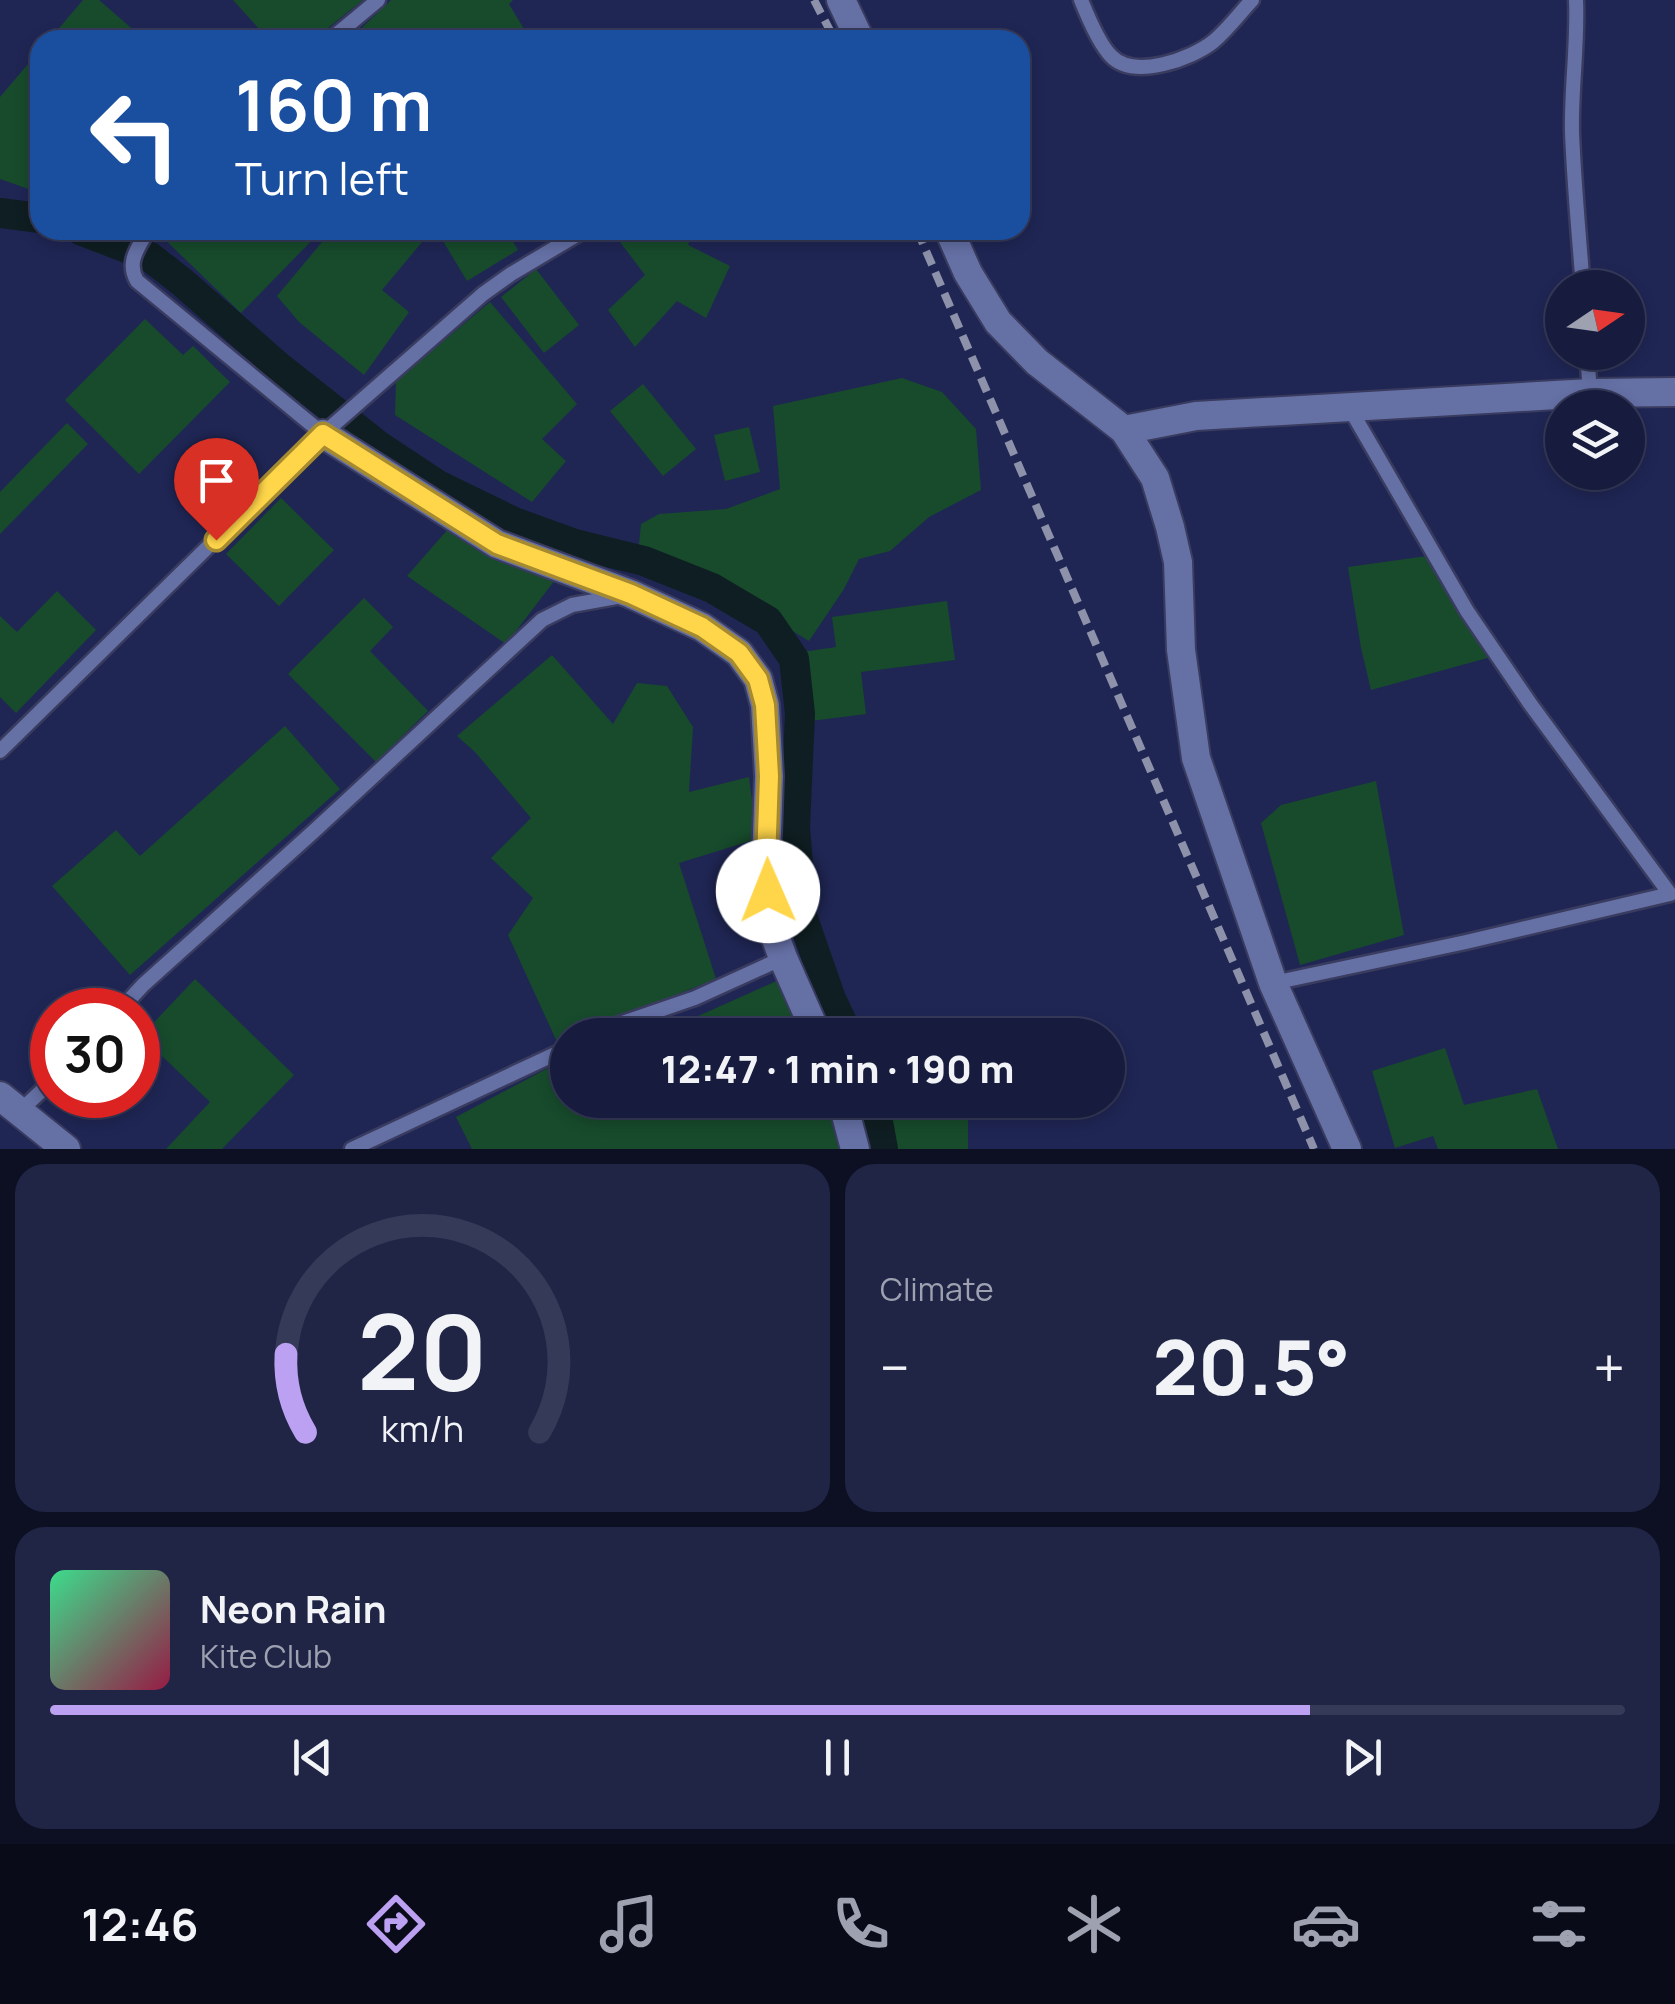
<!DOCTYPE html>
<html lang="en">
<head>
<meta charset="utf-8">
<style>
	:root { --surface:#171c3f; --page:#202546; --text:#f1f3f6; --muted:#9ea1b0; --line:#363a59; --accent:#bca0f2 }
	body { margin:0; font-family:Manrope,sans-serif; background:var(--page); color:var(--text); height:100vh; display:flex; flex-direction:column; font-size:38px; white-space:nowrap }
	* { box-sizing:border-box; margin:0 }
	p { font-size:32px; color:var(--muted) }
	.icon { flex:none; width:55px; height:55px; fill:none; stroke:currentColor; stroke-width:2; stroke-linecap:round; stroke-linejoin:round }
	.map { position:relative; height:1149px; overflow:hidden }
	.side { display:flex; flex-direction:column; gap:15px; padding:15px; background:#0d0f23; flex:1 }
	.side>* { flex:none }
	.top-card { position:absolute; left:30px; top:30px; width:1000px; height:210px; border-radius:30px; box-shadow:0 5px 15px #0003,0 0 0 2px var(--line); background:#1a4fa0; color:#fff; overflow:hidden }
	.needle { width:65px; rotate:77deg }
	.buttons { position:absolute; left:1545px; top:270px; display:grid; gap:20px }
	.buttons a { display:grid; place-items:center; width:100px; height:100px; border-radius:50%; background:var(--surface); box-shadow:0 5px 15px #0003,0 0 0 2px var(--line); font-size:50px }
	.speed { position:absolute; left:30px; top:988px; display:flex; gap:20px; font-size:50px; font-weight:700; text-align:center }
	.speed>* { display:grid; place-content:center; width:130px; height:130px; border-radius:50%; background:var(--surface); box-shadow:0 5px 15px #0003,0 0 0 2px var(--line); line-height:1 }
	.speed .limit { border:15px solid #d22; background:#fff; color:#111 }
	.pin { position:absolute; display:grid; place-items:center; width:85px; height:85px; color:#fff; margin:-102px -42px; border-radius:50% 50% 50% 0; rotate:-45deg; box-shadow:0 0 10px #0007 }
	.pin .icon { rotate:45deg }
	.me { position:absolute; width:110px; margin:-55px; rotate:359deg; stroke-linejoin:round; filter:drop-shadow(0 0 8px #0008) }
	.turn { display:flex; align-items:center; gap:35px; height:210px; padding:0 40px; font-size:45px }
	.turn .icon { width:130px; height:130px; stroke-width:2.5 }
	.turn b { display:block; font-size:70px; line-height:85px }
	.big { font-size:75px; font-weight:800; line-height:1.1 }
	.side .card { flex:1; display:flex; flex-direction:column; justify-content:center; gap:15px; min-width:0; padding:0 35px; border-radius:30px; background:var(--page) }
	.side .dial { align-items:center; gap:0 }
	.dial svg { height:260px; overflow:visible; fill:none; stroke:var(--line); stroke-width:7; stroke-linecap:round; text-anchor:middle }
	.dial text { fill:var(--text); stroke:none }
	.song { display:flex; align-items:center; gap:30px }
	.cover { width:120px; height:120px; border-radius:15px; background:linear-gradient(135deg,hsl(150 70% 55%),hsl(340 70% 35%)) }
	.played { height:10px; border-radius:5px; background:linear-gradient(90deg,var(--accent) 80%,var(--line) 80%) }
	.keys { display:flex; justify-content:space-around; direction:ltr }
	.heat { display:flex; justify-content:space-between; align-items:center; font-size:55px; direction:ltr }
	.side .tiles { flex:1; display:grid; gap:15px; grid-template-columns:1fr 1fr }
	.card:last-child { grid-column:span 2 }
	.trip { position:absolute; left:550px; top:1018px; width:575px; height:100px; border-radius:50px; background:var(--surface); box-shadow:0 5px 15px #0003,0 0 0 2px var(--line); font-weight:800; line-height:100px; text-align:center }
	.tabs { display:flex; height:160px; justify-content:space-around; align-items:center; background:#090b19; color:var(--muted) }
	.tabs .icon { width:70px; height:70px }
	.tabs .on { color:var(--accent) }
	.tabs b { font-size:45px; color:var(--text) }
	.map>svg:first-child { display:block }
</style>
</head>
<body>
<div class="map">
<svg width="1675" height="1149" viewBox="0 0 1675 1149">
	<rect width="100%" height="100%" fill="#1f2654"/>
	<g fill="#174b2c">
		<path d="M83,0H99L145,40H49Z"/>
		<path d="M233,0H363L313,40H269Z"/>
		<path d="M391,0H513L509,4L527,34L518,40H349Z"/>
		<path d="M40,50V193L0,179V97Z"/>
		<path d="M159,230H322L241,313L157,232Z"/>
		<path d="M332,230H412L422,242L382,290L409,312L364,375L299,322L277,296Z"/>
		<path d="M506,230L518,250L467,281L437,231Z"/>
		<path d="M611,230H693L688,245L730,266L706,318L677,301L635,347L608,310L645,275Z"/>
		<path d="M536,269L579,325L544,353L501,297Z"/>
		<path d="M490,302L577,404L542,439L566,461L532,502L395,415L396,381Z"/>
		<path d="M145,319L183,355L193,346L230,382L139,474L65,400Z"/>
		<path d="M902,378L942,392L976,429L981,490L929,517L890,551L859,559L844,589L809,641L718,586L638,554L641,524L659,514L726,509L780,489L773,406Z"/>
		<path d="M643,384L696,449L663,476L610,411Z"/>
		<path d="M67,423L88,444L0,534V492Z"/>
		<path d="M749,427L760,472L725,481L714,435Z"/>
		<path d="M281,498L334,550L279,606L226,554Z"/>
		<path d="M449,528L555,580L506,644L407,576Z"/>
		<path d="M1427,556L1491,657L1371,690L1361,648L1348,567Z"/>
		<path d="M57,591L96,630L16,713L0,697V616L17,632Z"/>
		<path d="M364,598L393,627L370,651L428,711L376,762L288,674Z"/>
		<path d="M947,601L955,660L861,672L866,714L811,721L802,652L836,647L832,617Z"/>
		<path d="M552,655L613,724L637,683L667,686L693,727L689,792L749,777L757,839L679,863L716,979L575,1035H568L567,1038L557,1042L508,935L533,898L491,858L531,818L475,752L457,736Z"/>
		<path d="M285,726L340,789L130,975L52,886L116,830L140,856Z"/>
		<path d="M1376,781L1404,935L1300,965L1261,823L1281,805Z"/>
		<path d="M783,978L811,1035H656Z"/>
		<path d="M195,979L294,1075L222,1149H166L210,1102L141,1036Z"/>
		<path d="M1445,1048L1464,1105L1537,1089L1558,1149H1438L1433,1136L1395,1148L1372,1071Z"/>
		<path d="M567,1058L568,1100H836L843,1149H472L456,1117Z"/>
		<path d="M884,1100H939L945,1114H968V1149H896Z"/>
	</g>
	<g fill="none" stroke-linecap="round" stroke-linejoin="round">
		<g stroke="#0f1e22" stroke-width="30">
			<path d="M0,213L40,218"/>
			<path d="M80,230L150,257L182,282L278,366L379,446L438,485L514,522L575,544L644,561L712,588L768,621L794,659L800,714L795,827L802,916L831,999L848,1035"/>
			<path d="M874,1100L883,1149"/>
		</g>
		<defs>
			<g id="lane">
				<path d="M1081,0C1087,15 1100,45 1111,56C1134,80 1192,59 1214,41C1228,29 1240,13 1252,0"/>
				<path d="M1576,0C1578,44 1571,88 1572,132C1574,184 1579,236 1583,288"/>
				<path d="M330,40L378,0"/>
				<path d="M148,230C138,248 126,262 137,281L323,434"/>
				<path d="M1587,352L1590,393"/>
				<path d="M0,751L323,434L483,294L511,274L585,230"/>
				<path d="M1273,983L1466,942L1670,894L1531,705L1467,611L1349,407"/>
				<path d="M120,1010L143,985L313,832L542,620L572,605L622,596"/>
				<path d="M595,1035L619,1024L695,998L783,958"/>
				<path d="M20,1111L52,1081"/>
				<path d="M352,1149L568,1048"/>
			</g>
			<g id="street">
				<path d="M841,0L860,40"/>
				<path d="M949,230L968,273L998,322L1037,362L1124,430L1155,478L1170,527L1178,562L1181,650L1196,758L1273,983L1347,1149"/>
				<path d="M1124,430L1196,416L1590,393L1675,392"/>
				<path d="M323,434L497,544L631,594L702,627L739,653L758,679L765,705L769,776L766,862L769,919L783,958L817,1035"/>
				<path d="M0,1096L66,1149"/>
				<path d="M842,1100L855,1149"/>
			</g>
		</defs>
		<use href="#lane" stroke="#393b5f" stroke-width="19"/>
		<use href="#street" stroke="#393b5f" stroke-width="32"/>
		<use href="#lane" stroke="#6570a5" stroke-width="14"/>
		<use href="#street" stroke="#6570a5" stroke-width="28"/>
		<g stroke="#8d91aa" stroke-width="8" stroke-dasharray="15 8" stroke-linecap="butt">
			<path d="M814,0L835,40"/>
			<path d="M917,230L1314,1149"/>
		</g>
	</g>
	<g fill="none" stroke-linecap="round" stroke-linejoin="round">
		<defs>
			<path id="route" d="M216,540L323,434L497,544L631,594L702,627L739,653L758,679L765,705L769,776L766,862L768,891"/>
		</defs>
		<use href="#route" stroke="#a68a30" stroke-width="25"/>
		<use href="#route" stroke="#ffd54a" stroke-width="18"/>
	</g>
</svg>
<div class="buttons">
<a><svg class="needle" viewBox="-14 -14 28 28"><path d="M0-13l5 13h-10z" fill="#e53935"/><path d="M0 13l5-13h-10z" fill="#9ea1b0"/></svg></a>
<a><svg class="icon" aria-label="layers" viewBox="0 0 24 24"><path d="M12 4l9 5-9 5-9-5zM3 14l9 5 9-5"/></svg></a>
</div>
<div class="speed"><div class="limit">30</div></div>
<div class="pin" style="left:216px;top:540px;background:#d93025"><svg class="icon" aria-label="arrive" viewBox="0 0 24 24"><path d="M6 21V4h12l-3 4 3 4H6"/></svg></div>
<svg class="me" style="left:768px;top:891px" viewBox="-20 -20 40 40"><circle r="19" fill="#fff"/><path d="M0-13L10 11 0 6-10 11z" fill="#ffd54a"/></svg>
<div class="trip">12:47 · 1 min · 190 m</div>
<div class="top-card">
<div class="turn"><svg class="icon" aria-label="left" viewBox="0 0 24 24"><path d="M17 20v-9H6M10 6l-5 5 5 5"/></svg><div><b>160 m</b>Turn left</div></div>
</div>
</div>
<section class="side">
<div class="tiles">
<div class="card dial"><svg viewBox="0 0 100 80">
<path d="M14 69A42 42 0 1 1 86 69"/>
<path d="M14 69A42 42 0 0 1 8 45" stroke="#bca0f2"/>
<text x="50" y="56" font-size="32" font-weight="700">20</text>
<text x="50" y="72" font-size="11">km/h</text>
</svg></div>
<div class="card"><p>Climate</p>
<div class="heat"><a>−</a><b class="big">20.5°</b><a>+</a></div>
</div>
<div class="card">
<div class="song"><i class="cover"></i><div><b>Neon Rain</b><p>Kite Club</p></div></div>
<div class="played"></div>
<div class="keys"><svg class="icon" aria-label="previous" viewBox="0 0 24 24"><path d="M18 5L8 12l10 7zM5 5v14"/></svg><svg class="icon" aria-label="pause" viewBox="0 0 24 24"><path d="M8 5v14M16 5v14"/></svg><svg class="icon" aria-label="next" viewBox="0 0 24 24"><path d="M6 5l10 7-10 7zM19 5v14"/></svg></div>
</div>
</div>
</section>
<nav class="tabs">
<b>12:46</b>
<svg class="icon on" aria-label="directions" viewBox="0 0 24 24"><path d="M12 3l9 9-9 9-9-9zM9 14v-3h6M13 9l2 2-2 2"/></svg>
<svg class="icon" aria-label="music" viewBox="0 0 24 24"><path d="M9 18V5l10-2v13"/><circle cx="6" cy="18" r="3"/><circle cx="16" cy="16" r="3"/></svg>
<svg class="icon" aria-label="phone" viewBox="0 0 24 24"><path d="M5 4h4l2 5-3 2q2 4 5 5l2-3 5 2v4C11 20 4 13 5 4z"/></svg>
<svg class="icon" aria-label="climate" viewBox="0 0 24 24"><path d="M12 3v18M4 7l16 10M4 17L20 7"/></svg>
<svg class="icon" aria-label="car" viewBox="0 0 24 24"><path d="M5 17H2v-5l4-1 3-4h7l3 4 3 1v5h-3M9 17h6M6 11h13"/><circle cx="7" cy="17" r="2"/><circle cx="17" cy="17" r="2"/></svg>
<svg class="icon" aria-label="filters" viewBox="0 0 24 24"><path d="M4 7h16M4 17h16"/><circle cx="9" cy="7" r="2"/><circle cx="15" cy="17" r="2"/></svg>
</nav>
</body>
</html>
